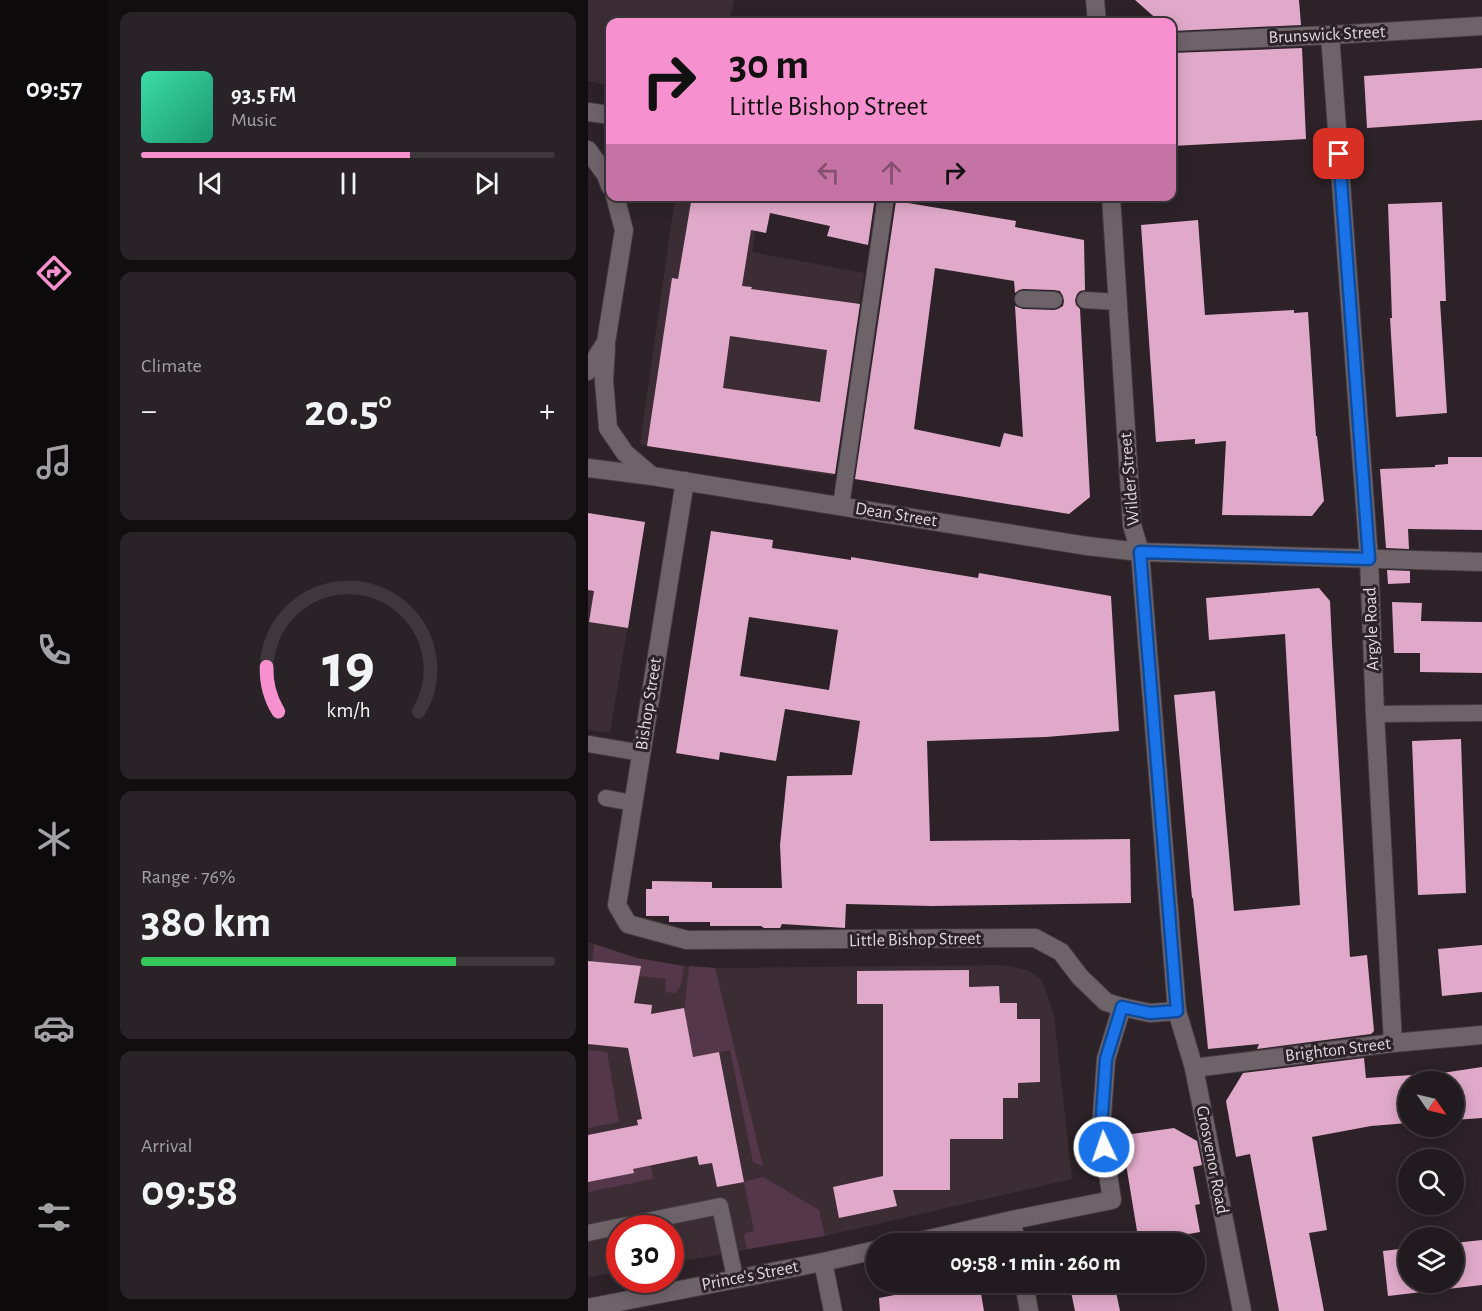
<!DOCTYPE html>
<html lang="en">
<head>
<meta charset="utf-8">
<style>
	:root { --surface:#211a1e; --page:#292327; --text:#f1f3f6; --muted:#a2a1a4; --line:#3e383c; --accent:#f790ce }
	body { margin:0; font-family:"Alegreya Sans",sans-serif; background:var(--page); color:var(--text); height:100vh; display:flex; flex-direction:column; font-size:22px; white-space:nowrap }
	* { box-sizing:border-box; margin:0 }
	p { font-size:20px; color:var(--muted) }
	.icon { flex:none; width:33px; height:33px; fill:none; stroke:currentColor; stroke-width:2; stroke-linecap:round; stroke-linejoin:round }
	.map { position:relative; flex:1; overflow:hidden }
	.panel { display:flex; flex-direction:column; gap:12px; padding:12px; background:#120e10; width:480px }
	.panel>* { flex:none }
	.guide { position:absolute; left:18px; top:18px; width:570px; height:183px; border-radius:12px; box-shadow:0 3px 15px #0003,0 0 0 2px var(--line); background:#f790ce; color:#111; overflow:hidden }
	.needle { width:39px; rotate:124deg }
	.buttons { position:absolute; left:810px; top:1071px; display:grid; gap:12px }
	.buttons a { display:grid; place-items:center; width:66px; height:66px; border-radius:50%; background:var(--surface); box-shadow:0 3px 15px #0003,0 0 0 2px var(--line); font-size:30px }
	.speed { position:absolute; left:18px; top:1215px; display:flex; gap:12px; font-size:30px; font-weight:700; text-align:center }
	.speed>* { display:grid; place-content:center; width:78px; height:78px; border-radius:50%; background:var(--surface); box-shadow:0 3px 15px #0003,0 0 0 2px var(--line); line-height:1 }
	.speed .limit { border:9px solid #d22; background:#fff; color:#111 }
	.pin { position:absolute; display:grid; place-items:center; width:51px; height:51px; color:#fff; margin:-26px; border-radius:12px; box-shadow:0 3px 9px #0006 }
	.me { position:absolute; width:66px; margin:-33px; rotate:357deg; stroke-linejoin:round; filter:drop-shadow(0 0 4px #0008) }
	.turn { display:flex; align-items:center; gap:21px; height:126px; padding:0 24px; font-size:27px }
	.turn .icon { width:78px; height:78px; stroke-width:2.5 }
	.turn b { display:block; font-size:42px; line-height:51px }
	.lanes { display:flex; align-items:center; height:57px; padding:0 24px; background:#0003; justify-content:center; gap:30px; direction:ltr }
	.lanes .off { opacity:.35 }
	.big { font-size:45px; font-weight:700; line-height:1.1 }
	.panel .card { flex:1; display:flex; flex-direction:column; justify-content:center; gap:9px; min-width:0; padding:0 21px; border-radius:12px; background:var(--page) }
	.panel .dial { align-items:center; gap:0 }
	.dial svg { height:156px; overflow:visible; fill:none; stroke:var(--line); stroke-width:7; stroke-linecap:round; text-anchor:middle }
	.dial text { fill:var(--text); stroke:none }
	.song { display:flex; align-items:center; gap:18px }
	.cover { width:72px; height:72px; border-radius:9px; background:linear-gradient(135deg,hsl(160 70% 55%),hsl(160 70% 35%)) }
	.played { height:6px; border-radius:3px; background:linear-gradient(90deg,var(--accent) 65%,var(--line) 65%) }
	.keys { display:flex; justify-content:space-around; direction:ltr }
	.heat { display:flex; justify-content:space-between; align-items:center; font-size:33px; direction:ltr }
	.charge { height:9px; border-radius:4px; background:linear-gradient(90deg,#34c759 76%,var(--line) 0) }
	.trip { position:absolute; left:278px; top:1233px; width:339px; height:60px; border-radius:30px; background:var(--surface); box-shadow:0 3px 15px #0003,0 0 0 2px var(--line); font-weight:700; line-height:60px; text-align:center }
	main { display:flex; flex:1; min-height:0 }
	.dock { display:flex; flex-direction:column; width:108px; justify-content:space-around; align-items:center; background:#0d0a0c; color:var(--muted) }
	.dock .icon { width:42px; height:42px }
	.dock .current { color:var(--accent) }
	.dock b { font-size:27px; color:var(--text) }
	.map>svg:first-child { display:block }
</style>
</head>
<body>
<main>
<nav class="dock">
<b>09:57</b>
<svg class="icon current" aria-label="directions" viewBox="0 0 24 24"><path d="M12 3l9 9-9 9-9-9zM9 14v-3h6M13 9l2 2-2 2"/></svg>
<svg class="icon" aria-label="music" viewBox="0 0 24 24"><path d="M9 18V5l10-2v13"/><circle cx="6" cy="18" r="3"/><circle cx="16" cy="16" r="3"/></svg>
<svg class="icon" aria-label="phone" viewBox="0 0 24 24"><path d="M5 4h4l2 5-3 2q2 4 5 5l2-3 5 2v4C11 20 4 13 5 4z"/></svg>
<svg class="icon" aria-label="climate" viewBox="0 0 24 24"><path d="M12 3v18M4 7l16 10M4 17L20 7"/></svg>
<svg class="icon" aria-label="car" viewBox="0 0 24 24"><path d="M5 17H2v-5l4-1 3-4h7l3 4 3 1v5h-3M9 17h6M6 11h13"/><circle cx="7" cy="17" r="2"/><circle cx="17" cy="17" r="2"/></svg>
<svg class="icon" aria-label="filters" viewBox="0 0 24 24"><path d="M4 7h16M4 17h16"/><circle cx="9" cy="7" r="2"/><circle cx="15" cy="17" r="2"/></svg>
</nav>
<section class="panel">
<div class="card">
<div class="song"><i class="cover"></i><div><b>93.5 FM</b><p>Music</p></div></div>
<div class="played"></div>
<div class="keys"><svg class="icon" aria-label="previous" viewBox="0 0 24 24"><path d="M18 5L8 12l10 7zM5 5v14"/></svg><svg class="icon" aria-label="pause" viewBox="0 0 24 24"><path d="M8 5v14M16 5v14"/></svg><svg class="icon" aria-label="next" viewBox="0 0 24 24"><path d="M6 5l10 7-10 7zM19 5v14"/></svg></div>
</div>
<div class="card"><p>Climate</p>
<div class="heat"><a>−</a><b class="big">20.5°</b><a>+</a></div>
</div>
<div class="card dial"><svg viewBox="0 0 100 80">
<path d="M14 69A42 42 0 1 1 86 69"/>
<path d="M14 69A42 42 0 0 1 8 46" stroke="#f790ce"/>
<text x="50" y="56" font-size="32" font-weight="700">19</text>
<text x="50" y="72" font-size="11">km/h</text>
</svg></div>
<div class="card"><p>Range · 76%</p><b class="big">380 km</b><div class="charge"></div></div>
<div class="card"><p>Arrival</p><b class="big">09:58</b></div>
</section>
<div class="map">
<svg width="894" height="1311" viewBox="0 0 894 1311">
	<rect width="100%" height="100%" fill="#2c2228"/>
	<g fill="#3c2d35">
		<path d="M0,0H146L141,22H22V86L0,81Z"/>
		<path d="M87,197H173L164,252L276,273L245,476L52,444Z"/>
		<path d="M0,513L57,522L22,733L0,730Z"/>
		<path d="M0,942L49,958L96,966L127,968L415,965L440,970L454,980L466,1015L484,1179L237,1236L83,1263L82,1228H32L31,1272L0,1277Z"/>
	</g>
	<g fill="#543748">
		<path d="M6,944L49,958L96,966C94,976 95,986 87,993L77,992L78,979L51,976L2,981Z"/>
		<path d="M101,966L127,968L175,1166L165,1162L142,1050L105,1057L96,1013Z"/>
		<path d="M0,1050L19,1052L31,1122L0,1128Z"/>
		<path d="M63,1165L65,1179L0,1192V1182L45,1173V1169Z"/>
		<path d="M175,1177L231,1210L237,1236L159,1249L156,1237L158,1233L166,1231L156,1182Z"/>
	</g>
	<g fill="#e0a9c9" fill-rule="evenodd">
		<path d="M547,0H711L713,25L584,31V22H572Z"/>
		<path d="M714,48L718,139L584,146V53Z"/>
		<path d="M894,68V120L779,128L776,76Z"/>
		<path d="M104,196L287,197L280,245L239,236L242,226L182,213L178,233L163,230L154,286L164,287L163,289L272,304L247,474L59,446L84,278L90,279ZM142,336L239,350L232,402L135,388Z"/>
		<path d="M308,201L428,221L427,227L496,240L497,290L492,291L489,294L487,300L488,305L492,309L502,497L481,514L267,479ZM347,268L426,281L427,293L431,290L435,289L466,290L472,291L475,296L476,301L475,306L470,309L466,310L435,309L427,306L435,437L416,433L412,447L326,429Z"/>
		<path d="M854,202L858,301H852L859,413L808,417L802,318H804L800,204Z"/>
		<path d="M610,220L617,315L706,310V313L720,312L728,436H729L736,501L724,516L634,515L638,441L607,444V439L568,442L553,225Z"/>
		<path d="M860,457H894V530L820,529L821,549L798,548L792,469L847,467V465L860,464Z"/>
		<path d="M0,513L57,522L40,628L1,622L6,591L0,590Z"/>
		<path d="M123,531L185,540L184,548L263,560V557L390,578L391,573L523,596L531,731L458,737L339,741L342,841L542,839L543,903L343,906L258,904L257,928L194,924L192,928H176L173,926H122V922H81V916H58V889H64V881L124,882V888H194L192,845L199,776L264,775L272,721L197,709L188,761L132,752L131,760L88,753ZM161,617L250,630L241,690L152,676Z"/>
		<path d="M799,570L822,571V583L800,584Z"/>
		<path d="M731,588L742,601L744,644L762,957L779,955L786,1031L783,1034L669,1049L671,1044L620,1049L605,898H604L586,695L627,691L646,911L712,905L697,634L621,640L618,598Z"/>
		<path d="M804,602L834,603L833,621L894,622V673L832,672V653H806Z"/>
		<path d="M873,739L878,893L830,895L824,741Z"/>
		<path d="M894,945V992L854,996L850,949Z"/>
		<path d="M0,961L53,966L46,1003L64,1005L63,1014L96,1008L105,1057L131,1052L156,1182L129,1187L124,1163L111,1165L109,1156L45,1169L46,1173L0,1182V1135L50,1125L49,1120L54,1119L40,1048L0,1044Z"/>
		<path d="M381,970V987L411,986L412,1003H429V1019H452V1082L430,1083V1098H415V1139H362V1190H305L309,1206L251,1218L245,1187L295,1176V1004H269V971Z"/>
		<path d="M776,1058L778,1078L854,1073L894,1067V1118L866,1120V1082H820V1123L783,1126L724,1137L739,1230L721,1233L736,1311H691L662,1154L648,1157L638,1101L655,1073Z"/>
		<path d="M586,1128L609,1141L614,1165L605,1167L612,1204L607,1205L612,1232L551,1243L535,1146L544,1134Z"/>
		<path d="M894,1240V1285L800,1296L795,1251L820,1248V1282H866V1243Z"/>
		<path d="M374,1282H391L396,1311H292L291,1298Z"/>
		<path d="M481,1282H526L532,1311H487Z"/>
	</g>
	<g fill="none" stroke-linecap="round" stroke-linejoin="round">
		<defs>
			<g id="lane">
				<path d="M435,299L466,300"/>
				<path d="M497,300L530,302"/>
				<path d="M253,506L298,196"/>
				<path d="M787,714L894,713"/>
				<path d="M0,744L54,753"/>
				<path d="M18,798L45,803"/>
				<path d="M0,1233L132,1206L147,1278"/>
			</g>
			<g id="street">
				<path d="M507,0L509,22"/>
				<path d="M742,35L781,559L787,714L805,1043"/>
				<path d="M584,42L742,35L894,26"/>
				<path d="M0,112L22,115"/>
				<path d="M0,150L18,175L22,186"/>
				<path d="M523,196L544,525L552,552L589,1011L606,1068L654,1311"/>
				<path d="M18,346L16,381L20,428L37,453L64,476"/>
				<path d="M0,371L18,342L36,230L27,196"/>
				<path d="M0,468L64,476L499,546L552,552L894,562"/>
				<path d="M97,481L29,905L40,924L99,940L447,938L473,952L492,977L518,1002L534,1007L562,1013L589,1011"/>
				<path d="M606,1068L805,1043L894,1035"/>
				<path d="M424,1220L428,1244"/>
				<path d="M319,1244L424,1220L524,1200L513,1129L518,1059L534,1007"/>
				<path d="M235,1262L245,1311"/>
				<path d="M436,1282L441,1311"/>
				<path d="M0,1308L235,1262L288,1250"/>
			</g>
		</defs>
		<use href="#lane" stroke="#443d41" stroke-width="18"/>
		<use href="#street" stroke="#443d41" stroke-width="20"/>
		<use href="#lane" stroke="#6f636a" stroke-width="16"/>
		<use href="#street" stroke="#6f636a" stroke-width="18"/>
	</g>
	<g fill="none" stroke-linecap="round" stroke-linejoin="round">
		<defs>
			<path id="route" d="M516,1147L513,1129L518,1059L534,1007L562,1013L589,1011L552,552L781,559L751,154"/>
		</defs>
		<use href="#route" stroke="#114b97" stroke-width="15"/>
		<use href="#route" stroke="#1a73e8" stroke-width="10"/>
	</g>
	<g text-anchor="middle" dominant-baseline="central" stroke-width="6" stroke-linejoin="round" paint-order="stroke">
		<g font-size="18" fill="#ded7db" stroke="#2c2228">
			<text transform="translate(739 35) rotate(-3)">Brunswick Street</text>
			<text transform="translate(542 479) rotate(-95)">Wilder Street</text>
			<text transform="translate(308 515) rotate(9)">Dean Street</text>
			<text transform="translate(784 629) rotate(-92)">Argyle Road</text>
			<text transform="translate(61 704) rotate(-81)">Bishop Street</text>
			<text transform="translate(327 940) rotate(-1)">Little Bishop Street</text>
			<text transform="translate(750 1050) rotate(-7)">Brighton Street</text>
			<text transform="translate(624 1160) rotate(79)">Grosvenor Road</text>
			<text transform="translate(162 1276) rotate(-11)">Prince's Street</text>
		</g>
	</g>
</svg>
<div class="buttons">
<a><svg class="needle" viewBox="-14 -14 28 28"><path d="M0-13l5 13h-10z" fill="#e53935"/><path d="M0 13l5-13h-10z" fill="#a2a1a4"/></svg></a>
<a><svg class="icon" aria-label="search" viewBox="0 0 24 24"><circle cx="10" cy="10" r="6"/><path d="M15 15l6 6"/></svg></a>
<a><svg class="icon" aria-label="layers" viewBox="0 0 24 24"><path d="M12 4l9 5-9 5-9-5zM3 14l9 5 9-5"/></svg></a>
</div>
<div class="speed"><div class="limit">30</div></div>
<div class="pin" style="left:751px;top:154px;background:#d93025"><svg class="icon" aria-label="arrive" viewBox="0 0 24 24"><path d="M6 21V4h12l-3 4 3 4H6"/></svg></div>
<svg class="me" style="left:516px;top:1147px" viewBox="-20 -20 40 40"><circle r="17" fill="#1a73e8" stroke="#fff" stroke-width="3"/><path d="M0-11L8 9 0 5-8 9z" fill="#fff"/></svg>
<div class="trip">09:58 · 1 min · 260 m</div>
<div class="guide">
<div class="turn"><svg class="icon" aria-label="right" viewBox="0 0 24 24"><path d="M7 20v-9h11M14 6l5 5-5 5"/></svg><div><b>30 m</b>Little Bishop Street</div></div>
<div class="lanes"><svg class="icon off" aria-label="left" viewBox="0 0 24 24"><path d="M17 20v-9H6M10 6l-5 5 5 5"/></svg><svg class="icon off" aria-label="ahead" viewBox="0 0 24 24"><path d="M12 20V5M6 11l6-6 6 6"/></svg><svg class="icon" aria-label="right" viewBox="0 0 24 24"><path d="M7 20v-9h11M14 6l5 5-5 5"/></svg></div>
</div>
</div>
</main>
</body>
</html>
